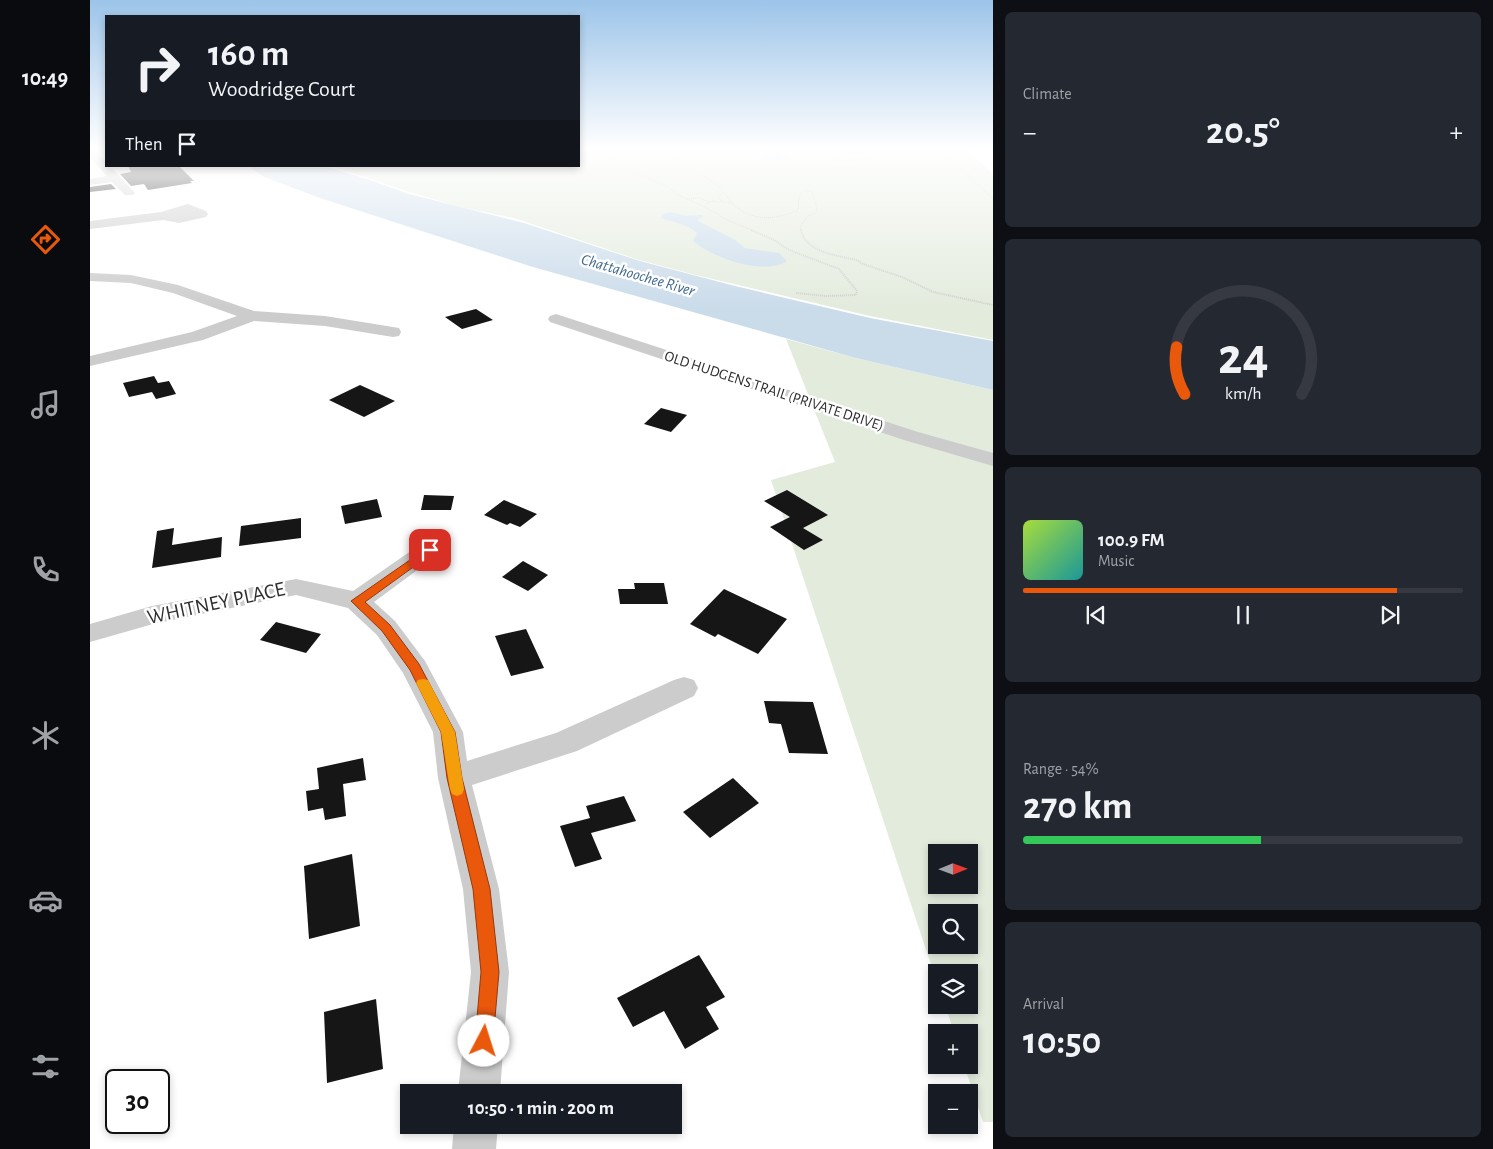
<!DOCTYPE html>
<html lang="en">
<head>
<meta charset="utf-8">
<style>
	:root { --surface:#171b24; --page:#242831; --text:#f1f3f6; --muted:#9ea1a6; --line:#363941; --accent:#ea580c }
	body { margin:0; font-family:"Alegreya Sans",sans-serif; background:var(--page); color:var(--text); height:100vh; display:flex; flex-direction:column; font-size:19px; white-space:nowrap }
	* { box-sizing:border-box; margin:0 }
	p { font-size:16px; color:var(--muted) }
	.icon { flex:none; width:28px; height:28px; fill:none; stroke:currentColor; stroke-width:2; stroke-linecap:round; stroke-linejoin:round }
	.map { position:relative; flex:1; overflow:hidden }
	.drawer { display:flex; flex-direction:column; gap:12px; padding:12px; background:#0d0f14; width:500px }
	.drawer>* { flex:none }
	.guide { position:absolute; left:15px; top:15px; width:475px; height:152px; border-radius:0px; box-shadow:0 2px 8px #0003; background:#171b24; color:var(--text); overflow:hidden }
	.needle { width:32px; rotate:89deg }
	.tools { position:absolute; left:838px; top:844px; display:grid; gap:10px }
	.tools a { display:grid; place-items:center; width:50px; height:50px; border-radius:0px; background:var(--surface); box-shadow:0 2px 8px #0003; font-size:25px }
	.speed { position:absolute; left:15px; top:1069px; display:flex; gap:10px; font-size:25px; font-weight:700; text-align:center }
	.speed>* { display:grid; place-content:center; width:65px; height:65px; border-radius:50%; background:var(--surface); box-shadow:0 2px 8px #0003; line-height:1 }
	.speed .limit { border:2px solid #111; border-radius:8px; background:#fff; color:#111 }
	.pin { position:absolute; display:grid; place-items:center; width:42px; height:42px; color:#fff; margin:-21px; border-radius:10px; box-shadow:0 2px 8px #0006 }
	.me { position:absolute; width:55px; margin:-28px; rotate:5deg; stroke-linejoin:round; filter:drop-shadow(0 0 4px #0008) }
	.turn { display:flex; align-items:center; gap:18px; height:105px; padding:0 20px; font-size:22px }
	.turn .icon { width:65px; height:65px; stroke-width:2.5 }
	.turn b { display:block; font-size:35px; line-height:42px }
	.then { display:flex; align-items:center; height:48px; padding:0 20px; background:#0003; gap:10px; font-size:19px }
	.big { font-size:38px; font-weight:700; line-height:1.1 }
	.drawer .tile { flex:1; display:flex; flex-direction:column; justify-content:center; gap:8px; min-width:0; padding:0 18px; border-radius:8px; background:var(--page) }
	.drawer .dial { align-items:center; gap:0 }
	.dial svg { height:130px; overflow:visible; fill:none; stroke:var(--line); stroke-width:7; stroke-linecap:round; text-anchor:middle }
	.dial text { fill:var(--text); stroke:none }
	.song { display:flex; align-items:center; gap:15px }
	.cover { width:60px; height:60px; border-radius:8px; background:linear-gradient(135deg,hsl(80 70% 55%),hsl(180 70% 35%)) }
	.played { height:5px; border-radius:2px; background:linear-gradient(90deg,var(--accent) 85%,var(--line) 85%) }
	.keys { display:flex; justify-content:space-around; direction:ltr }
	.heat { display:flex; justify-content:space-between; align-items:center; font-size:28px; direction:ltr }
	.charge { height:8px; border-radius:4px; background:linear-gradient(90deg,#34c759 54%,var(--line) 0) }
	.trip { position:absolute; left:310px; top:1084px; width:282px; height:50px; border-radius:0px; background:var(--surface); box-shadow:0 2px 8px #0003; font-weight:700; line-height:50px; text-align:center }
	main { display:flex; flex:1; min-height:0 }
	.tab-bar { display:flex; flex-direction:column; width:90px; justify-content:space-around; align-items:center; background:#090b0e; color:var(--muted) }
	.tab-bar .icon { width:35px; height:35px }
	.tab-bar .selected { color:var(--accent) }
	.tab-bar b { font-size:22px; color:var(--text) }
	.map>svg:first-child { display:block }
</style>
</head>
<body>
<main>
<nav class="tab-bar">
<b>10:49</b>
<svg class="icon selected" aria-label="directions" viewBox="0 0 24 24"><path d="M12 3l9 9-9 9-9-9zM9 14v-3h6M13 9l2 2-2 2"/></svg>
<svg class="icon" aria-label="music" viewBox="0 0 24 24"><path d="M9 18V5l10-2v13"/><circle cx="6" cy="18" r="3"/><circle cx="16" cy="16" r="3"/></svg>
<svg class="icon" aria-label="phone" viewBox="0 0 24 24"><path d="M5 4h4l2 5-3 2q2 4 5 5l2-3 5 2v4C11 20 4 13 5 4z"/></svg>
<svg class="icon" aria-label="climate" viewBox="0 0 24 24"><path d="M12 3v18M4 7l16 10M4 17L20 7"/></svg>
<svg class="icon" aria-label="car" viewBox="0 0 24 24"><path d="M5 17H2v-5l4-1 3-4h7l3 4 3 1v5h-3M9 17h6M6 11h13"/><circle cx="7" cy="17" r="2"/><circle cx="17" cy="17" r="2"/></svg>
<svg class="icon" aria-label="filters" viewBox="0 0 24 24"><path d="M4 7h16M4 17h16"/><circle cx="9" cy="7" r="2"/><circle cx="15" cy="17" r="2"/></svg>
</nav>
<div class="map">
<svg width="903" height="1149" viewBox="0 0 903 1149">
	<rect width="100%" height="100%" fill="#fff"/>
	<g fill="#e3ebdd" fill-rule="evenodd">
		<path d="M489,148H875L903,174V340L780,316L606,275L549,260L424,218L370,207L320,192L241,166H489Z"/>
		<path d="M696,339L766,358L903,390V1122H893L874,1065H879V1032H864L855,1005H879V972H846V980L681,480L745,462ZM846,852H879V885H846ZM846,912H879V945H846Z"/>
	</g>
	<g fill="#cadbea">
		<path d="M660,148H690L685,153L698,158C690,161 682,161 674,158L672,153L659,150Z"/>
		<path d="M158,166H234L280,180L319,194L434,223L550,261L645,286L780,318L903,341V390L766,358L443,267L233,199L174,177Z"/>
		<path d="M580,212L596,216L612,215L613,217L608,219V221L645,240L655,248L689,253L697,261C673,276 623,258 603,241L607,233C597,223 584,223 571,218L573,215Z"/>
	</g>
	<g fill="#161616">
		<path d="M38,166H89L104,181H100L102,183L58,190L54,184L41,186L30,174L41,172Z"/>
		<path d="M21,184L26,189L0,192V187Z"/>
		<path d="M386,309L403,320L372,329L355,317Z"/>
		<path d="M64,376L68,383L79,381L86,394L66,399L62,392L39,397L33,383Z"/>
		<path d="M270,385L305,401L274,417L239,400Z"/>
		<path d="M571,408L597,415L581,432L554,424Z"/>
		<path d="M697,490L738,515L713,528L733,540L714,550L680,527L700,517L674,501Z"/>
		<path d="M334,495L364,496L361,510H331Z"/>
		<path d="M287,499L292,517L255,524L251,506Z"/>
		<path d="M414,500L447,514L430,527L420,523L417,525L394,515Z"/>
		<path d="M211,518V538L149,546L151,526Z"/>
		<path d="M84,528L82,545L132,537L131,557L62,568L67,531Z"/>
		<path d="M433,561L458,575L438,591L412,577Z"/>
		<path d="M544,583H574L578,604H530L528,589H545Z"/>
		<path d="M634,589L697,619L668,654L628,634L625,637L600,624Z"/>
		<path d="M186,622L231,634L216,653L170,640Z"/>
		<path d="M436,629L454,668L421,676L405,636Z"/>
		<path d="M674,701L723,702L738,754L699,753L691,724L679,723Z"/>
		<path d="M273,758L276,780L253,784L256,816L235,820L233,808L218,811L216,791L229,789L227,768Z"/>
		<path d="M643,778L669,803L620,838L593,812Z"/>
		<path d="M534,796L546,821L501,833L512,859L485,867L470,826L500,818L496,806Z"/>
		<path d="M262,854L270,926L219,939L214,866Z"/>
		<path d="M609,955L635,997L616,1007L629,1029L595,1049L574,1011L543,1027L527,998Z"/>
		<path d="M286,999L293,1069L237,1083L234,1012Z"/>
	</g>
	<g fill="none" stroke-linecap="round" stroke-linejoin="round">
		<g stroke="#ccc" stroke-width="1" stroke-dasharray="1 1" stroke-linecap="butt">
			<path d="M512,148L545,173L578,187L586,194L615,207"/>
			<path d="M574,148C592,162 610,173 628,186C634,191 638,199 643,204C662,222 686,220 708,210C709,202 707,196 714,190L722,192L727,209L726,213L718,216L710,227L711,231"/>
			<path d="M767,148L741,161L768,160L812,149"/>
			<path d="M802,148H826"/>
			<path d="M830,148C862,155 880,178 903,199V204"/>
			<path d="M597,199L610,198L619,202"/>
			<path d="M632,201L628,198L633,192"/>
			<path d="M641,203L622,201L616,204L615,207L639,221L664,231"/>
		</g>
		<g stroke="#ccc" stroke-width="2" stroke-dasharray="1 1" stroke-linecap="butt">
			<path d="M661,230L684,240L699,250L749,269L767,291L766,295L736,296L706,293"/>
			<path d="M711,230C716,254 750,255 769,261L770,263L812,277L843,292L903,305"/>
		</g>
		<g fill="#ccc" fill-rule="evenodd">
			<path d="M0,148L4,149L16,162V166H20L45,193L43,195H35L22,182L0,185V179L17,176L0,157Z"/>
			<path d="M98,204L116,211L118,214L116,217L89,223L73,220L0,229V221L71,212Z"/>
			<path d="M0,273L41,275L88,285L164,311L235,316L303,327L309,328L311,332L309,336L303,337L235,326L164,321L113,340L0,366V356L102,332L147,316L83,293L41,283L0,281Z"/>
			<path d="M466,314L828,432L903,453V466L814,440L460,322L458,319L460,316Z"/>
			<path d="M340,542L349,544L352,549L349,554L284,602L305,621L335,661L373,732L377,761L466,733L584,680L594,677L604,680L608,688L604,696L487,751L382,785L409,889L419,972L410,1092H368L381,972L373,889L348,778L343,732L313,673L287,635L258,608L206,595L63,624L0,642V624L62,606L206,579L263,591L331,544Z"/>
			<path d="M364,1125H408L406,1149H362Z"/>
		</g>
	</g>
	<linearGradient id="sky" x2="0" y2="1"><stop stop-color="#9cc4e9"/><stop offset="0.48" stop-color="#fff"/><stop offset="1" stop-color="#fff" stop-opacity="0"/></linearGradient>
	<rect width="903" height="309" fill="url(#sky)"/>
	<path fill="#ea580c" stroke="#983908" d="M340,546L346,550L344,552L275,602L300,625L329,664L365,732L372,778L400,889L409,972L403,1041L400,1047L394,1050L387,1047L385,1041L391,972L383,889L357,778L351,732L320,670L292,631L261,601Z"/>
	<path fill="#f59e0b" d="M333,679L338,680L365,732L374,789L372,794L367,796L362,794L360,789L351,732L326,683L328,680Z"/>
	<g text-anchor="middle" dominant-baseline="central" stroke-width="5" stroke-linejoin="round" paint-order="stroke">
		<g font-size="15" fill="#2f2f2f" stroke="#fff">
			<text transform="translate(684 391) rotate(18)">OLD HUDGENS TRAIL (PRIVATE DRIVE)</text>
		</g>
		<g font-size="16" font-style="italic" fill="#40688e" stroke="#fff">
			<text transform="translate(548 275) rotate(16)">Chattahoochee River</text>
		</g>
		<g font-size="21" fill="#2f2f2f" stroke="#fff">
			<text transform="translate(126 603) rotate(-12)">WHITNEY PLACE</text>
		</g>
	</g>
</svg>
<div class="tools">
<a><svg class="needle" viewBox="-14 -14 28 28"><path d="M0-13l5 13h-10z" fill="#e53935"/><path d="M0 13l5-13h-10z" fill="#9ea1a6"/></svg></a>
<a><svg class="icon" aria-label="search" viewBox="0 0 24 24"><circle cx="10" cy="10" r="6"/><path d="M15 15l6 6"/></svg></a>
<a><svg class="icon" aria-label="layers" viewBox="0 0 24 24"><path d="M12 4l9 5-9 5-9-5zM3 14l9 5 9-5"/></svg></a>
<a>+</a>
<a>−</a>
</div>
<div class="speed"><div class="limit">30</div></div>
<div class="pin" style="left:340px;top:550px;background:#d93025"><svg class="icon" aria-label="arrive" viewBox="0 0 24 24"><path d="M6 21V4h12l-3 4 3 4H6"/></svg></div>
<svg class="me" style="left:394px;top:1041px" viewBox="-20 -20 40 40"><circle r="19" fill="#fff"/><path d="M0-13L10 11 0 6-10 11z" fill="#ea580c"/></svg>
<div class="trip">10:50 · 1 min · 200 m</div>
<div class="guide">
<div class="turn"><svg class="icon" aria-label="right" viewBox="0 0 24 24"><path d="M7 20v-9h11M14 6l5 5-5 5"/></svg><div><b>160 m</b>Woodridge Court</div></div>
<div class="then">Then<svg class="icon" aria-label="arrive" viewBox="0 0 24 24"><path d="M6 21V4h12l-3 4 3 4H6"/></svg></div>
</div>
</div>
<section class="drawer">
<div class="tile"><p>Climate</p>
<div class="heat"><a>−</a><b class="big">20.5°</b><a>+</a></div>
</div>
<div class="tile dial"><svg viewBox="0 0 100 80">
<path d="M14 69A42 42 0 1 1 86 69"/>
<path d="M14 69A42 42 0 0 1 9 40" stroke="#ea580c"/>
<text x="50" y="56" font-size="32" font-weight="700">24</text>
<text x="50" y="72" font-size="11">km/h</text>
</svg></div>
<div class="tile">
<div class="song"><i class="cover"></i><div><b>100.9 FM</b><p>Music</p></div></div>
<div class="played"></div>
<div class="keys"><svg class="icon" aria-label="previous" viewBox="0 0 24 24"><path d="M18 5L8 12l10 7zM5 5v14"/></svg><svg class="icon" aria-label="pause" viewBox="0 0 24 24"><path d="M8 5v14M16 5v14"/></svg><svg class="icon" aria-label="next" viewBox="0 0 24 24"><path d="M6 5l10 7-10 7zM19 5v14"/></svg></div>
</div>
<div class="tile"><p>Range · 54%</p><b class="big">270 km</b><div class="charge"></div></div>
<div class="tile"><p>Arrival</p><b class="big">10:50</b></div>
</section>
</main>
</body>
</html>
